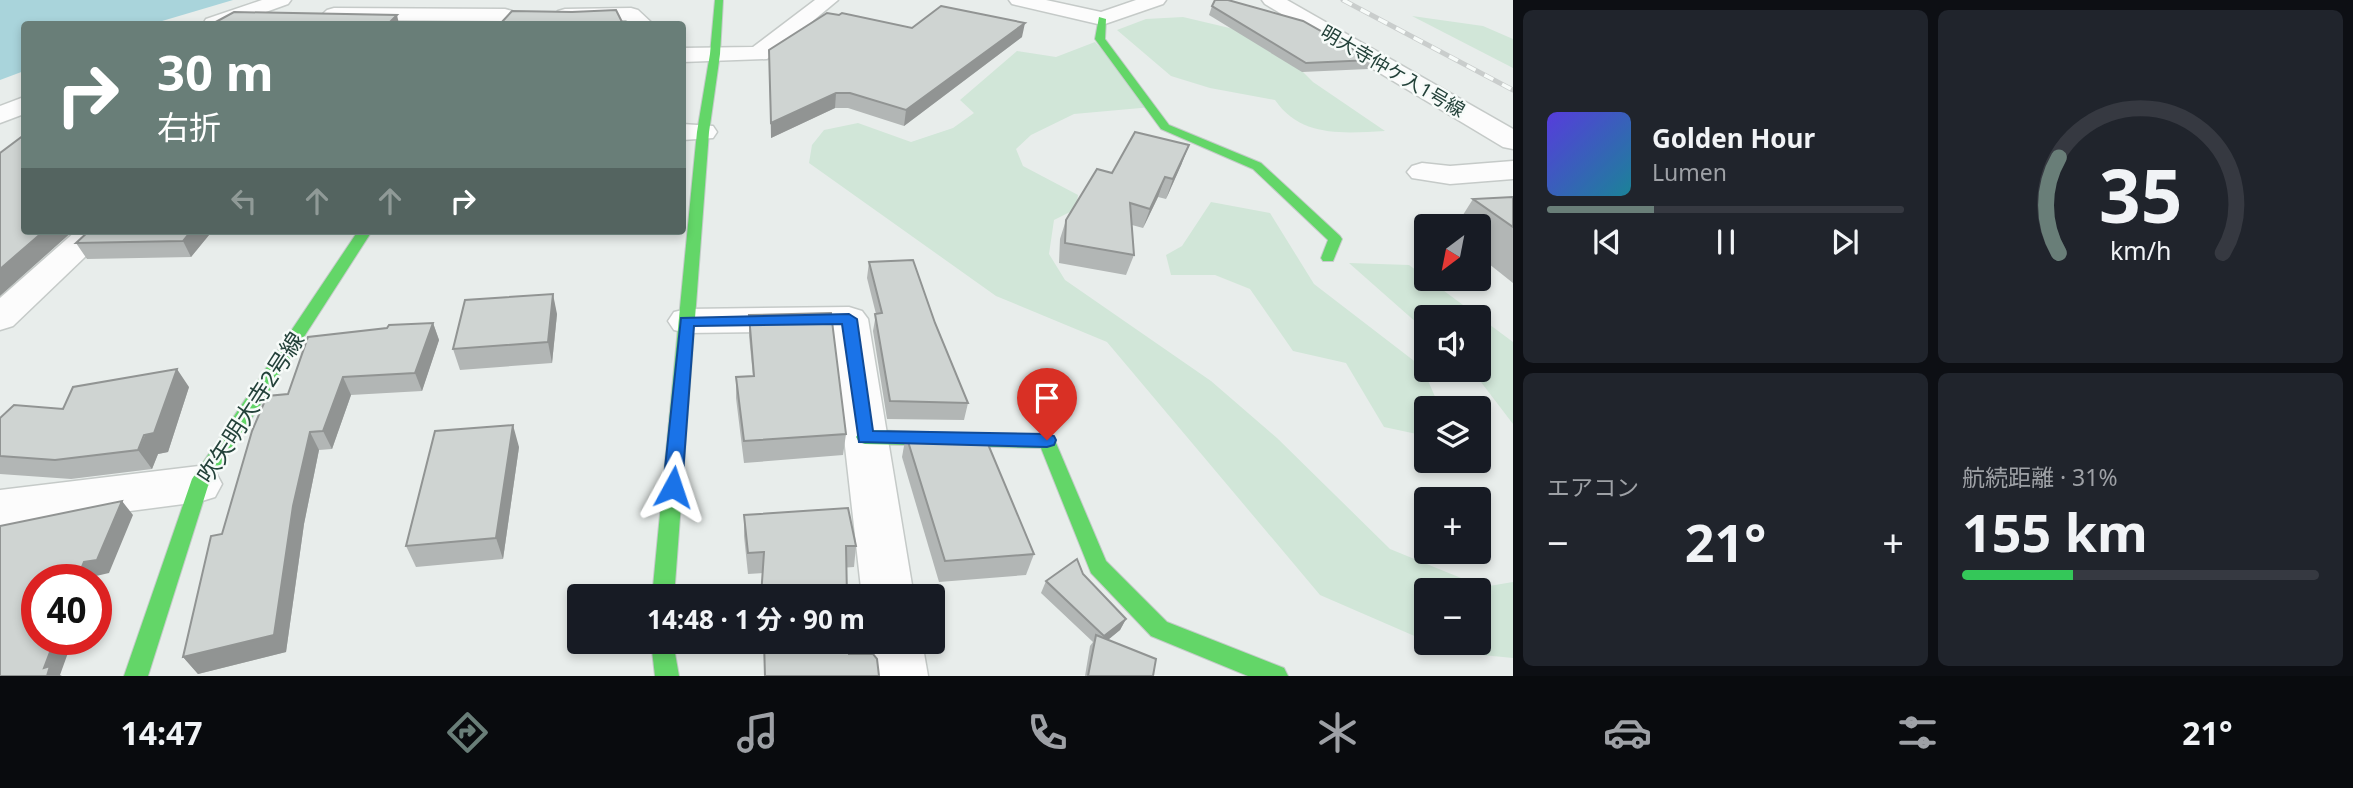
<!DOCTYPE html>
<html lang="ja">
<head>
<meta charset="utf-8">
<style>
	:root { --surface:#171b24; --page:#20242c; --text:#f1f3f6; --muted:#9ea1a6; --line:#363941; --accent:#697e78 }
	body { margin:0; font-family:"Noto Sans","Noto Sans JP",sans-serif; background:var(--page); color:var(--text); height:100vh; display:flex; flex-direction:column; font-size:26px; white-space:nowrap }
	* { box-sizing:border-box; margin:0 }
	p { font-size:23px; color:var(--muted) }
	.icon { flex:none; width:38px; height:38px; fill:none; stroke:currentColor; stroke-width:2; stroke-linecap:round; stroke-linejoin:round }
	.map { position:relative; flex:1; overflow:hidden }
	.side { display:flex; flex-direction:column; gap:10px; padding:10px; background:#0d0f14; width:840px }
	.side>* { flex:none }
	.hud { position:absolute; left:21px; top:21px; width:665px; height:214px; border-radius:7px; box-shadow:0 4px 10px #0003; background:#697e78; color:#fff; overflow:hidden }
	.needle { width:46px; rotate:212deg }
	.buttons { position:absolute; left:1414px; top:214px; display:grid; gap:14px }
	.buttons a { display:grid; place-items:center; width:77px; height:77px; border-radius:7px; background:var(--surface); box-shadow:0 4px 10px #0003; font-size:35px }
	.speed { position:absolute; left:21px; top:564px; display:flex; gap:14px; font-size:35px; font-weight:700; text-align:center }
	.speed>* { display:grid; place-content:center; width:91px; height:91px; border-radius:50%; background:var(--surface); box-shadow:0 4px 10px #0003; line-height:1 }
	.speed .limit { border:10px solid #d22; background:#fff; color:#111 }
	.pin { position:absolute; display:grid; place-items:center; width:60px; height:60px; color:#fff; margin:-72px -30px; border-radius:50% 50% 50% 0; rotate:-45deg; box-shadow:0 0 7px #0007 }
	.pin .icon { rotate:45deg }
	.me { position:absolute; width:77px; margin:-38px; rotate:5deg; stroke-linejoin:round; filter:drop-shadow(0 0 5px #0008) }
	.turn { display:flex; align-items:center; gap:24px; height:147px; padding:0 21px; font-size:32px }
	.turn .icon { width:91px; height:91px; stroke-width:2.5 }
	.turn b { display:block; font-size:49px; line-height:60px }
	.lanes { display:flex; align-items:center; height:66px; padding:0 21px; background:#0003; justify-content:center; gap:35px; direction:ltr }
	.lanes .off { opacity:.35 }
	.big { font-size:52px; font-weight:700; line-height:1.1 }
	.side .card { flex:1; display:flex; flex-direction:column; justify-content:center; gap:10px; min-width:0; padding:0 24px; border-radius:10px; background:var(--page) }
	.side .dial { align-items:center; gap:0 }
	.dial svg { height:182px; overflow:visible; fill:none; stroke:var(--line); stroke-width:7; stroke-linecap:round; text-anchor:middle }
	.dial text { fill:var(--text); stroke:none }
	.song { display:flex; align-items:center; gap:21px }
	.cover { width:84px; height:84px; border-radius:10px; background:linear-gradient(135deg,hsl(250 70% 55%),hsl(190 70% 35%)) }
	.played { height:7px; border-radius:4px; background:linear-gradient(90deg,var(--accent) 30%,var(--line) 30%) }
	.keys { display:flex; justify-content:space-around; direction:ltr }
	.heat { display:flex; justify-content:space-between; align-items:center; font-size:38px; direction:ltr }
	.charge { height:10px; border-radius:5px; background:linear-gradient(90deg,#34c759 31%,var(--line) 0) }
	.side .tiles { flex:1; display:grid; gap:10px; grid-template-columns:repeat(2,1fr) }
	.trip { position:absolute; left:567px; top:584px; width:378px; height:70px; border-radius:7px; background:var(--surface); box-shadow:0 4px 10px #0003; font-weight:700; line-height:70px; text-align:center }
	.tabs { display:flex; height:112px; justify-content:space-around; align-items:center; background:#090b0e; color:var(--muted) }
	.tabs .icon { width:49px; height:49px }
	.tabs .current { color:var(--accent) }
	.tabs b { font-size:32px; color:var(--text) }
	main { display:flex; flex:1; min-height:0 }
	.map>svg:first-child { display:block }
</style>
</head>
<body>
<main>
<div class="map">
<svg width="1513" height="676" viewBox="0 0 1513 676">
	<rect width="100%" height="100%" fill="#e8edeb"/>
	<g fill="#d1e6d8">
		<path d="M1412,16L1483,26L1513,39V68Z"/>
		<path d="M1183,17L1255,34L1287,56L1313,82L1385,131C1344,133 1301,138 1275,100L1210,88L1171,76L1117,30L1146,19Z"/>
		<path d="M1095,42L1152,107L1074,114L1031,135L1016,149L1023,166L1078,195L1076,209L1054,220L1049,254L1065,280L1211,381L1277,438L1390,549L1483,587L1513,582V658L1452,652L1430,642H1479V590H1426V641L1320,595L1107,342L996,296L809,163L812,145L824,130L858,123L911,142L953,128L974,113L960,100L1017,51L1056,57Z"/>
		<path d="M1211,202L1270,213L1314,284L1422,367L1440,408H1426V436L1384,427L1346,363L1293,351L1250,289L1215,275H1171L1166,255L1182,246Z"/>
		<path d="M1349,263L1409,265L1513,342V424L1471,369H1479V317H1426V331Z"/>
	</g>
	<path fill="#a9d4db" d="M0,0H233L152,24H24V71L0,80Z"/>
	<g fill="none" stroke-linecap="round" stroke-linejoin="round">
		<defs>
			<g id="street">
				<path d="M262,0H291L288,4L233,24H203L206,19Z"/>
				<path d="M815,0H838L767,59L682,62V48L753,47Z"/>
				<path d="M1009,0H1046L1101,12L1136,0H1166L1163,4L1102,25L1012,4Z"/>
				<path d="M1262,0H1287L1513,129V149L1503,147L1265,4Z"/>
				<path d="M334,8L505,9L512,11L516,15L512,19L505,21L339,20L334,24H312L327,10Z"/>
				<path d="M631,8L638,10L653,24H631L626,20L565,21L558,19L554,15L558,11L565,9Z"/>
				<path d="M24,97V114L0,123V106Z"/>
				<path d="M682,124L713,126L717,132L713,138L682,140Z"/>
				<path d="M1513,161V179L1450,184L1412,178L1407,172L1412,166L1422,163L1450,166Z"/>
				<path d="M76,231H112L13,326L0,330V298Z"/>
				<path d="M849,307L862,311L868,319L914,597H862L832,331L687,333L674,330L668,321L674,312L687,309Z"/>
				<path d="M199,466L215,471L222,484L215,497L199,502L0,528V490Z"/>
				<path d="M868,642H922L928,676H872Z"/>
			</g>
			<g id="fast">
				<path d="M715,0H723L720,54L709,132L674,597H652L697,132L710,54Z"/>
				<path d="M1099,17L1106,19L1105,39L1169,125L1261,163L1340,236L1342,239L1333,261H1323L1321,258L1328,240L1253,169L1161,129L1095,39Z"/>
				<path d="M358,231H372L208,486L148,676H124L192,479Z"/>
				<path d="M865,430L1053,436L1106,561L1167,622L1284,668L1288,676H1248L1151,636L1091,573L1041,448L865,444L859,442L856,437L859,432Z"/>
				<path d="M651,642H673L679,676H655Z"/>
			</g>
		</defs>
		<use href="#street" stroke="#c5cac8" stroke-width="3"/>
		<use href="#fast" stroke="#c3cbc8" stroke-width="2"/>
		<use href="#street" fill="#fcfcfc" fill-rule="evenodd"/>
		<use href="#fast" fill="#63d668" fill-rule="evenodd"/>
		<defs>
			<path id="rail" d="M1343,0L1513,90"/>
		</defs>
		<use href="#rail" stroke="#c9cdcc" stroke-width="5"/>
		<use href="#rail" stroke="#f7fbf9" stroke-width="3.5" stroke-dasharray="10" stroke-linecap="butt"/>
	</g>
	<g fill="#b2b6b5">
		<path d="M1212,6L1372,60L1368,69L1302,72L1209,15Z"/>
		<path d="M912,28L1022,37L904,126L848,108H835L771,138L769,64Z"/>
		<path d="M1182,163L1166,199L1158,197L1143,228L1132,225L1134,255L1126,275L1059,263L1060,239L1066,220Z"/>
		<path d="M1513,197V283L1479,256V226H1456L1473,199Z"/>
		<path d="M89,231H225L222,235H209L191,257L87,259L76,243Z"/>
		<path d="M869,262L935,323L968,403L964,420L887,419L873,331L876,314L867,278Z"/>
		<path d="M557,314L552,363L460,370L453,349Z"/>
		<path d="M749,315L846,434L843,455L744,463L736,398V377L753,376L749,336Z"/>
		<path d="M433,323L439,340L422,391L351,395L332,449L319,450L304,524L286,652L198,674L183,657L222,534L288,394Z"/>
		<path d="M189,387L168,452L158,454L152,469L71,479L0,474V418Z"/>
		<path d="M906,435L1034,554L1026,575L939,582L902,457Z"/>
		<path d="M519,447L503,559L416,567L406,546Z"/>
		<path d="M744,515L856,546L854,567L748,574L744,536Z"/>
		<path d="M1083,574L1126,619L1120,630L1108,640L1153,676H1085L1090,646L1093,642L1041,593L1046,581Z"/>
		<path d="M759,642H849L764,651H759Z"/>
	</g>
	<g fill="#919493">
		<path d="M397,15L399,24H388Z"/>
		<path d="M1025,23L1022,37L904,126L906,110Z"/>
		<path d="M836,93L835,108L771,138V123Z"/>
		<path d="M1189,145L1182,163L1166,199L1173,179Z"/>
		<path d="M1165,177L1158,197L1143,228L1150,209Z"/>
		<path d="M44,231H73L0,296V269Z"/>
		<path d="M191,231H206L209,235L191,257L183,241Z"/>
		<path d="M553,294L557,314L552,363L548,342Z"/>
		<path d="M433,323L439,340L422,391L415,373Z"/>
		<path d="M177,369L189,387L168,452L158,454L152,469L138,450Z"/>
		<path d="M343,377L351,395L332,449L323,431Z"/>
		<path d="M513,425L519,447L503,559L496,538Z"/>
		<path d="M310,432L319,450L304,524L286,652L198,674L183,657L293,506Z"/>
		<path d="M122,501L133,515L109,573L96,576L95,579H77L84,562Z"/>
		<path d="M1126,619L1120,630L1099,647L1104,636Z"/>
		<path d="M55,639H73L60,675L62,676H47L44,668Z"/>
	</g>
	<g fill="#cfd4d2" stroke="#919493" stroke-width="2">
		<path d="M1215,0H1228L1303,21L1372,60L1306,63L1212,6Z"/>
		<path d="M941,6L1025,23L906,110L850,93H836L771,123L769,50L827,13L839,15L842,13L912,28Z"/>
		<path d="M616,10L623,24H500L512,11L572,12Z"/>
		<path d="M234,12L397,15L388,24H212Z"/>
		<path d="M1135,132L1189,145L1173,179L1165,177L1150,209L1130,203L1134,255L1065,243L1066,220L1097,169L1112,173Z"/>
		<path d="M24,135V231H44L0,269V153Z"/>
		<path d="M1513,197V227L1473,199Z"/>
		<path d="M89,231H191L183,241L76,243Z"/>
		<path d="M913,260L935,323L968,403L890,401L875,314L882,313L869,262Z"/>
		<path d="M553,294L548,342L453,349L465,300Z"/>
		<path d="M831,313L846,434L744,441L736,377L754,376L749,315Z"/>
		<path d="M433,323L415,373L343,377L323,431L310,432L293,506L274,635L183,657L211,536L222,534L252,431L267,396L288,394L308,337L387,328L389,325Z"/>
		<path d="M177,369L154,433L144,435L138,450L55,460L0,456V418L14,405L63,409L73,387Z"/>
		<path d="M513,425L496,538L406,546L435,431Z"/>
		<path d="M906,435L985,437L1034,554L945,561Z"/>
		<path d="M122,501L97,560L84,562L77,579H37V639H55L44,668L50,666L47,676H0V526Z"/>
		<path d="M848,508L856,546H846L847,597H761L764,552L748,553L744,515Z"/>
		<path d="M1077,559L1083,574L1126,619L1104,636L1046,581Z"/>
		<path d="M1096,635L1156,659L1153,676H1088Z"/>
		<path d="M764,642H849V654H873L877,659L879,676H765Z"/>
	</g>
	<path fill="#1a73e8" stroke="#114b97" stroke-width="2" d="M849,314L857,319L873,431L1047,434L1054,436L1056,440L1054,445L1047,447L859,442L842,324L694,326L682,487L680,492L673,494L666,492L663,487L681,318Z"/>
	<g text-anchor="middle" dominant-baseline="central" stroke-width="5" stroke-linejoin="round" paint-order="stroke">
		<g font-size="19" fill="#24423a" stroke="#f7fbf9">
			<text transform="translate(1393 71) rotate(30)">明大寺仲ケ入1号線</text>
		</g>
		<g font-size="23" fill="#24423a" stroke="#f7fbf9">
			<text transform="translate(250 407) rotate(-57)">吹矢明大寺2号線</text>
		</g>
	</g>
</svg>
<div class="buttons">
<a><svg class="needle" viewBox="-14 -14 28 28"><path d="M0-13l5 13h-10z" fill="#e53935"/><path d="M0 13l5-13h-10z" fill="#9ea1a6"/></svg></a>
<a><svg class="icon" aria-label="sound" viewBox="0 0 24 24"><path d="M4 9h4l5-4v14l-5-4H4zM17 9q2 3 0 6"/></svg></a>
<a><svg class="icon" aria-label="layers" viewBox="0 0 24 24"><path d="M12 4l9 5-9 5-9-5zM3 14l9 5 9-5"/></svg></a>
<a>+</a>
<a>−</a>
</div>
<div class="speed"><div class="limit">40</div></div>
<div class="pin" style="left:1047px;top:440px;background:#d93025"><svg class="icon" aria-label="arrive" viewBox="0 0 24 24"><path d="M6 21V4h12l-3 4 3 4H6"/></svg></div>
<svg class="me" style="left:673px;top:487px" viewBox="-20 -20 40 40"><path d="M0-17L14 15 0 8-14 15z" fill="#1a73e8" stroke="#fff" stroke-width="4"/></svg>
<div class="trip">14:48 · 1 分 · 90 m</div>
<div class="hud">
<div class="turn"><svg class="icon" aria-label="right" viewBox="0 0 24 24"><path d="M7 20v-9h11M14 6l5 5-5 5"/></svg><div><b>30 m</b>右折</div></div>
<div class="lanes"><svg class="icon off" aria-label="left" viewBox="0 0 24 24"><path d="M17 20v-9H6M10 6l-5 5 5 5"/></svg><svg class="icon off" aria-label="ahead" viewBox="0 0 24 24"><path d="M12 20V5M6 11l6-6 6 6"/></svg><svg class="icon off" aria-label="ahead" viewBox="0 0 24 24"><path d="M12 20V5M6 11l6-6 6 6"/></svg><svg class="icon" aria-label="right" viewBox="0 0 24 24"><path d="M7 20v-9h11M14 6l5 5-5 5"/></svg></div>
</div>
</div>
<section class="side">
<div class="tiles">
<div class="card">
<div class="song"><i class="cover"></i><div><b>Golden Hour</b><p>Lumen</p></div></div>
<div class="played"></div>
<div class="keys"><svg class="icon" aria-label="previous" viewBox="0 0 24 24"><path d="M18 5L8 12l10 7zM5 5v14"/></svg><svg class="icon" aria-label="pause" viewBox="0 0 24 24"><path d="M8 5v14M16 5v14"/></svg><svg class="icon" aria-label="next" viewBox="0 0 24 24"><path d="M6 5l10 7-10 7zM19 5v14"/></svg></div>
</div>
<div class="card dial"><svg viewBox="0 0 100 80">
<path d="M14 69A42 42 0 1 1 86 69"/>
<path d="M14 69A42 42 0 0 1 14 27" stroke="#697e78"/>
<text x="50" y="56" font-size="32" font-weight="700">35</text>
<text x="50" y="72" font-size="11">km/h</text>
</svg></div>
<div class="card"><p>エアコン</p>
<div class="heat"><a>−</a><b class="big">21°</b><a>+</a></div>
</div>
<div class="card"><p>航続距離 · 31%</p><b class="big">155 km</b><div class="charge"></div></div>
</div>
</section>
</main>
<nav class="tabs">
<b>14:47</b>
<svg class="icon current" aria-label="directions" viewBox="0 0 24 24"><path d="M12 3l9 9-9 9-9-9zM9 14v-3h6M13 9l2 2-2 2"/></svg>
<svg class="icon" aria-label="music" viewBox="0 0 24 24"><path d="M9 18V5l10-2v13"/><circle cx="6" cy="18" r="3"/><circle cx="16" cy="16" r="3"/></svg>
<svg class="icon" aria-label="phone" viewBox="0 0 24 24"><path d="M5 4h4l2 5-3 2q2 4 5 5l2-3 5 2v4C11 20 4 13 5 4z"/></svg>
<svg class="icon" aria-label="climate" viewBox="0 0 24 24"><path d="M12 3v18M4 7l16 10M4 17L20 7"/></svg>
<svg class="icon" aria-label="car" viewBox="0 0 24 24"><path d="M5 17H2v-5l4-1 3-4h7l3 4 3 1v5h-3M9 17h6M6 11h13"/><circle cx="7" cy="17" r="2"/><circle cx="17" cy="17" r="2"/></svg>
<svg class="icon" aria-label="filters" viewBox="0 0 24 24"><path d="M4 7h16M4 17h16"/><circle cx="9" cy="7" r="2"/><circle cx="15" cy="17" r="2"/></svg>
<b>21°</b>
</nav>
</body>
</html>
